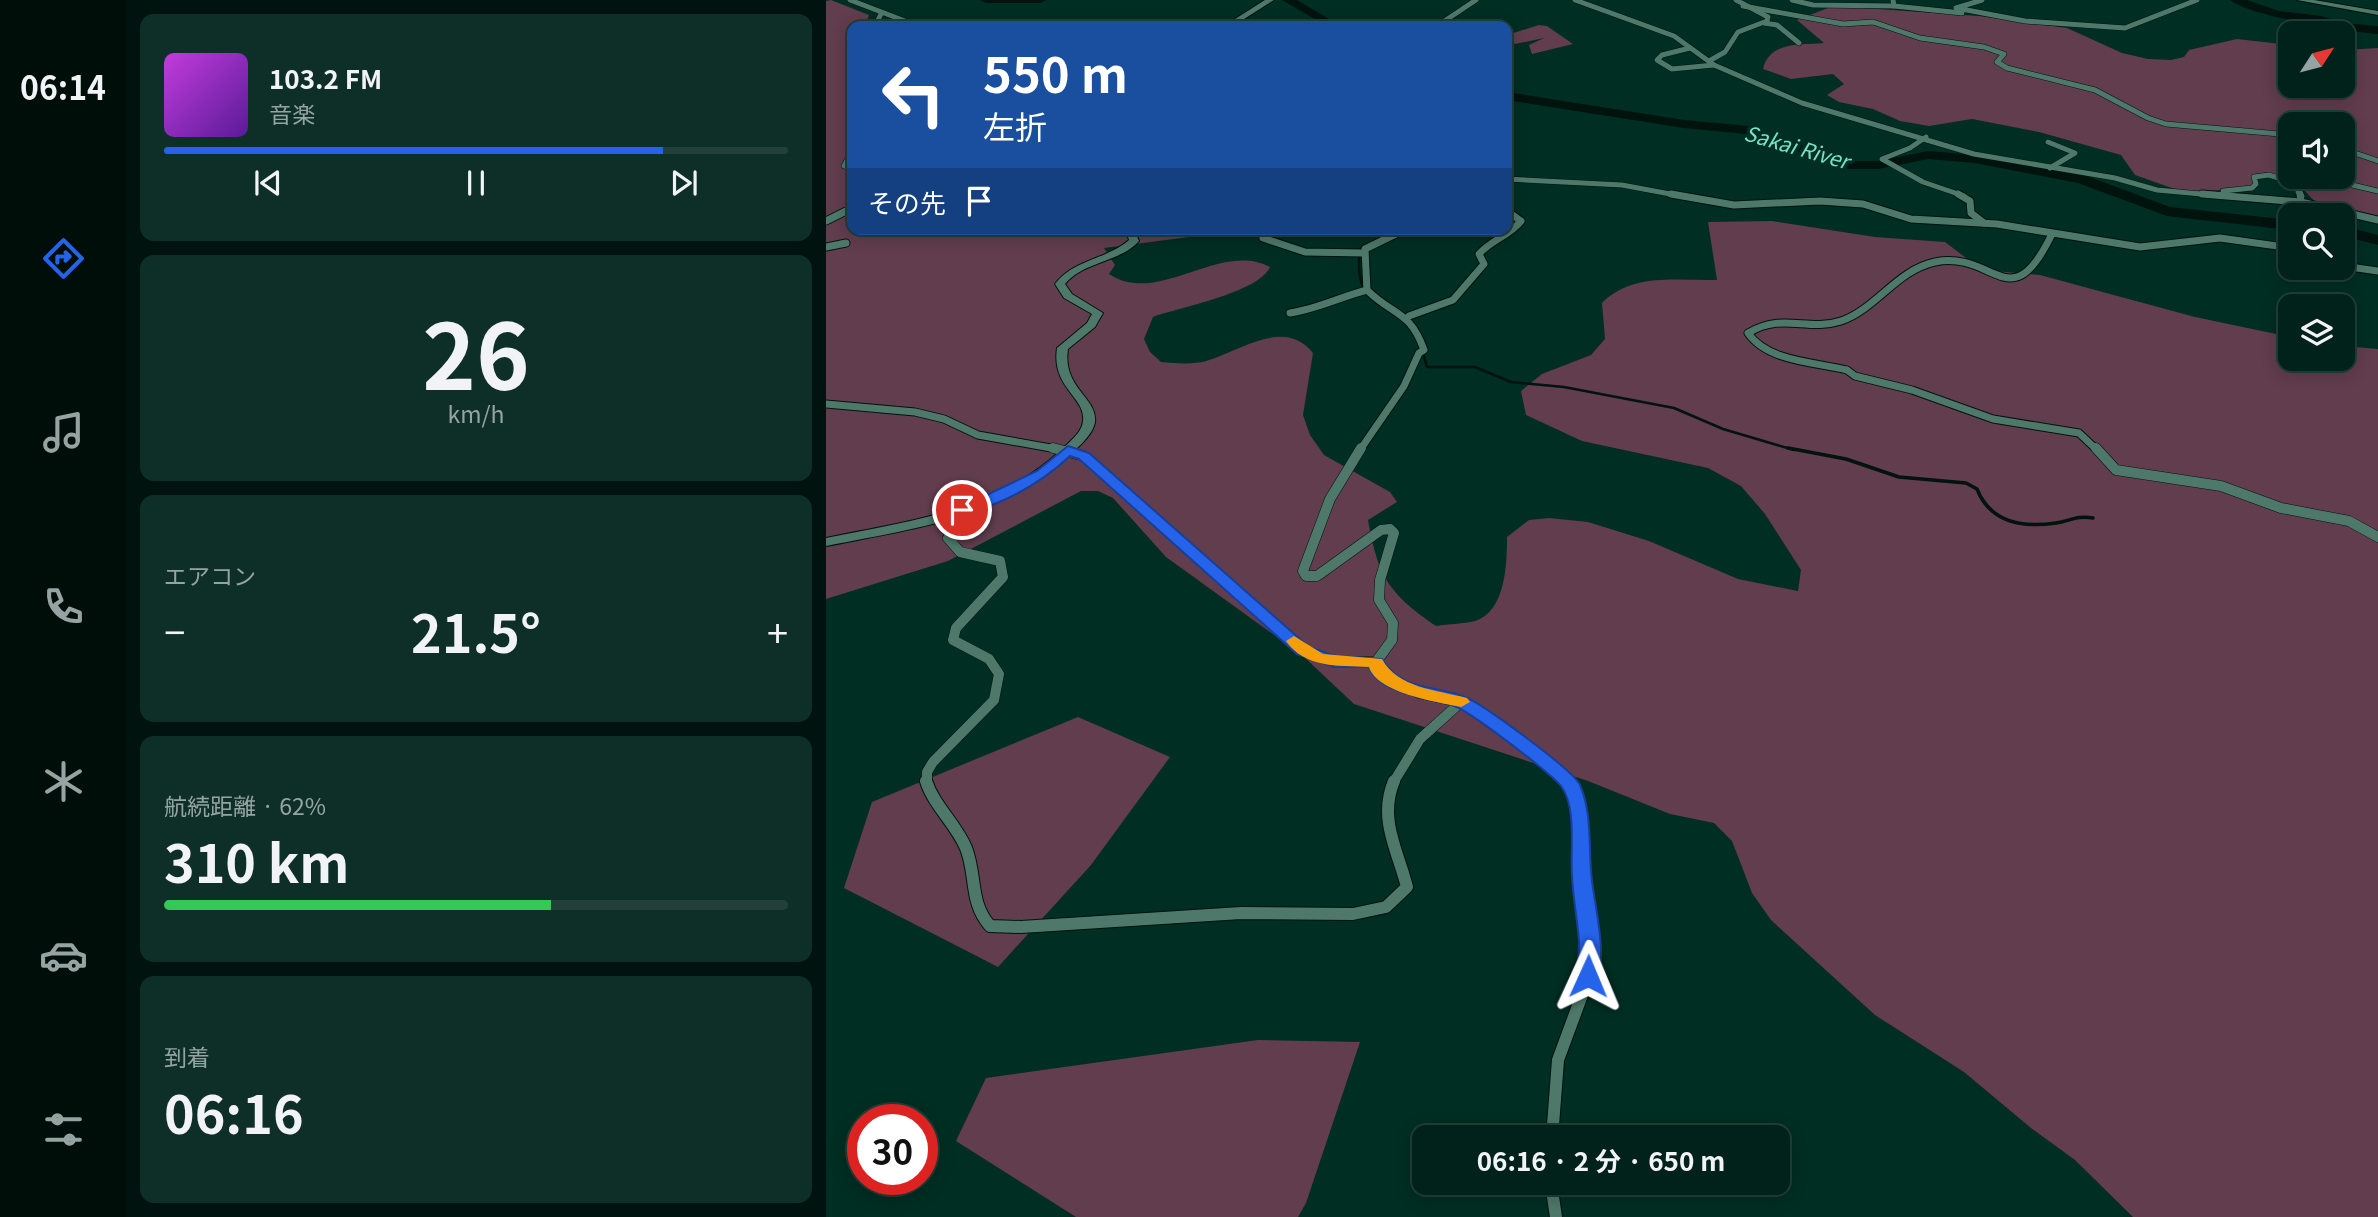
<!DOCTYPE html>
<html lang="ja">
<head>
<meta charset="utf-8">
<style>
	:root { --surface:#00221a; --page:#0e2f27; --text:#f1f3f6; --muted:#95a4a2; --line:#223f39; --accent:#2563eb }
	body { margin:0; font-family:Georgia,"Noto Sans JP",serif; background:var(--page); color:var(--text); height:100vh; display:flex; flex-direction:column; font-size:26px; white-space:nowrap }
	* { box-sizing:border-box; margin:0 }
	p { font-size:23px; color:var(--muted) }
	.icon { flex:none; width:38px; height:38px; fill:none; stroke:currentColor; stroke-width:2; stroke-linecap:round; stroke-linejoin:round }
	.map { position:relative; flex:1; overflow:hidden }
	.side { display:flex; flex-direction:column; gap:14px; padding:14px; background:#00130e; width:700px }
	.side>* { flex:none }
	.guide { position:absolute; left:21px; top:21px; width:665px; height:214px; border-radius:14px; box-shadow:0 4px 18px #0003,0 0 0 2px var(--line); background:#1a4fa0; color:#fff; overflow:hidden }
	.needle { width:46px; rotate:54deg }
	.controls { position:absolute; left:1452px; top:21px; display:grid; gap:14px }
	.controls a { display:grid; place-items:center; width:77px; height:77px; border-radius:14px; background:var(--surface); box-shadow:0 4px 18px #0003,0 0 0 2px var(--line); font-size:35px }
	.speed { position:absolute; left:21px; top:1104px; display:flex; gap:14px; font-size:35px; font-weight:700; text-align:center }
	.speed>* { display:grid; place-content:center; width:91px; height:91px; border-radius:50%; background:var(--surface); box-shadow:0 4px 18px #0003,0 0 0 2px var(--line); line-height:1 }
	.speed .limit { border:10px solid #d22; background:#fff; color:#111 }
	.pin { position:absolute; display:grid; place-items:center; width:60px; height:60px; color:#fff; margin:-30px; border:4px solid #fff; border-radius:50%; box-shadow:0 2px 7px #0007 }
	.me { position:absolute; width:77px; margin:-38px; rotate:1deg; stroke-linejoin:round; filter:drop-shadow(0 0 5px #0008) }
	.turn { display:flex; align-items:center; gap:24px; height:147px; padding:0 21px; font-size:32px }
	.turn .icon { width:91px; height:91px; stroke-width:2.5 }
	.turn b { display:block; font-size:49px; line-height:60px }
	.then { display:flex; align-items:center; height:66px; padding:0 21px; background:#0003; gap:14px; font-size:26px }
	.big { font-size:52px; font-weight:700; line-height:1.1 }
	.side .tile { flex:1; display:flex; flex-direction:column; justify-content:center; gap:10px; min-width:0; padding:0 24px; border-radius:14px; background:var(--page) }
	.side .dial { align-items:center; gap:0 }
	.dial b { font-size:91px; line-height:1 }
	.song { display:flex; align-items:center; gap:21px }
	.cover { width:84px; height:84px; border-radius:10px; background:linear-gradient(135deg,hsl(290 70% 55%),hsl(270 70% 35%)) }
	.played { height:7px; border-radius:4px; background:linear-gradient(90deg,var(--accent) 80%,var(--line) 80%) }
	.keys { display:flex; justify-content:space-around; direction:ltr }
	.heat { display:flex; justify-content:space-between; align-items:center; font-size:38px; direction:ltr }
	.charge { height:10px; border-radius:5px; background:linear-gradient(90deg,#34c759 62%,var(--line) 0) }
	.trip { position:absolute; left:586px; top:1125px; width:378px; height:70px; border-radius:14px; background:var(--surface); box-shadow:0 4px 18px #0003,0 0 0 2px var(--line); font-weight:700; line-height:70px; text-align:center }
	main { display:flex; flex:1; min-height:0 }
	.tab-bar { display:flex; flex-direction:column; width:126px; justify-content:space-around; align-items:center; background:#000e0a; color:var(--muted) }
	.tab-bar .icon { width:49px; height:49px }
	.tab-bar .active { color:var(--accent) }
	.tab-bar b { font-size:32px; color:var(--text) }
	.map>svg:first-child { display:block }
</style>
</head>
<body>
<main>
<nav class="tab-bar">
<b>06:14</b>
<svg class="icon active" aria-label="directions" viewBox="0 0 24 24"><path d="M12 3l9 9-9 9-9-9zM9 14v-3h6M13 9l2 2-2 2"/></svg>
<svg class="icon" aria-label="music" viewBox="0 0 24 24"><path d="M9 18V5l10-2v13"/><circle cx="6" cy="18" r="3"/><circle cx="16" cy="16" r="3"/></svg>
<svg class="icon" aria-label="phone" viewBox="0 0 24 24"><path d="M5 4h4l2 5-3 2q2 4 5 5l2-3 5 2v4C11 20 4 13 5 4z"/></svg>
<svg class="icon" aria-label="climate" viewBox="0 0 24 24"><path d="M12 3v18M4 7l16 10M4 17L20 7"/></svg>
<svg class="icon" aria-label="car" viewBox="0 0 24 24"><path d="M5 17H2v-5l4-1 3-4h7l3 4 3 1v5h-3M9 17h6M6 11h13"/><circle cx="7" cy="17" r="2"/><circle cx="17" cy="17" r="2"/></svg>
<svg class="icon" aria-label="filters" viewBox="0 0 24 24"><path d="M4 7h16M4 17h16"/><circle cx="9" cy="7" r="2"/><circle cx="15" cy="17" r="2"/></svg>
</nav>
<section class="side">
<div class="tile">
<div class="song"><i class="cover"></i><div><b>103.2 FM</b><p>音楽</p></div></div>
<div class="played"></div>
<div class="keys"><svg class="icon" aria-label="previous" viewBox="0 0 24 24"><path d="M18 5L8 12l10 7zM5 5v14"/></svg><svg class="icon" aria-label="pause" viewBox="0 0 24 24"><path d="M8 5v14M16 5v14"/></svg><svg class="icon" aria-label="next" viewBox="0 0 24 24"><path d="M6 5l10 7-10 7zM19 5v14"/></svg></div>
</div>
<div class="tile dial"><b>26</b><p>km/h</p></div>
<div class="tile"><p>エアコン</p>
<div class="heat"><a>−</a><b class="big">21.5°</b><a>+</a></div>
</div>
<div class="tile"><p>航続距離 · 62%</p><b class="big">310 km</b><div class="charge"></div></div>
<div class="tile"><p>到着</p><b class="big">06:16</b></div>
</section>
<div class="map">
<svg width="1552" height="1217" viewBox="0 0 1552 1217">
	<rect width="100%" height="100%" fill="#002e22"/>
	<g fill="#613d4e" fill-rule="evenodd">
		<path d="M5,0L43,15L39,26H26V229H381L371,236L278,248L289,265L283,274C332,307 394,240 444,267C432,293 354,307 327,317L318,339L324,352L335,362C349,363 366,365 380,361C415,351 457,317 487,353L477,415L484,435L498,455L564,492L571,502L542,520C552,576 562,593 610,626C623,624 637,624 649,621C680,612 681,562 681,537L703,520L723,518L762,522L823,541L912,579L972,591L975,570L939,514L915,486L882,468L756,441L700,415L695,391L716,374L765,355L779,339L776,303C807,272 851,281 891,280L882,222L946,221L1049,237L1119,242L1156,270L1214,275L1369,317L1465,337V359H1517V346L1552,349V1217H1307L1249,1160L1205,1128L1138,1072L1049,1015L945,920L926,893L906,841L888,823L844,814L762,781L528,704L476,655L340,557L287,498L272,491H255L122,561L0,599V1Z"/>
		<path d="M1007,6L1153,16L1241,28L1296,53L1322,59L1345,60L1358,57L1363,50L1411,39L1465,45V86H1517V50L1552,48V219L1490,203L1469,180L1445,175L1425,176L1429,185L1418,189L1357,192L1309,175L1295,155L1213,132L1146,119L1103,126L1074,121L1047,109L1013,102L1001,95L1018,84L1007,74L965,79L937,69C944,41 974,45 998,43L971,20ZM1465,124H1517V177H1465Z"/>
		<path d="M713,25L721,26L747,44L706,54L703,45L718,38L689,44L681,35Z"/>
		<path d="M252,717L344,757L265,865L172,967L18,888L46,802Z"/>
		<path d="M432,1040L534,1042L480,1203L472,1217H250L130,1141L160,1078Z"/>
	</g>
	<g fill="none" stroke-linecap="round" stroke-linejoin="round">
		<g stroke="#00130c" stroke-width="2.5">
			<path d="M539,245L534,249C531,275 533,293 557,307"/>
			<path d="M596,350L601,367H649L685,382L738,387L848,408L897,429L968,450"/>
		</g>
		<path stroke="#00130c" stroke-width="3.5" d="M962,448L1020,459L1073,477L1140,483L1151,489C1164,522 1196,528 1230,523C1244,521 1251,515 1267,518"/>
		<g fill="#00130c" fill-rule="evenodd">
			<path d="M154,0H220L214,3H160Z"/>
			<path d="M456,0H471L515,26H501Z"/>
			<path d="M1404,0H1421L1453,11L1495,16L1517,23L1552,26V34C1522,31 1426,17 1404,0Z"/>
			<path d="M681,92L858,120L922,126L1024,161H1052L1102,151L1149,155L1261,176L1344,207L1465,220V230L1341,216L1252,183L1149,163L1102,159L1052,169H1023L920,134L858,128L681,100Z"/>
			<path d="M1517,226L1552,235V245L1517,236Z"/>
		</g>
		<defs>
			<g id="street-far3">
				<path d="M24,0L92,26"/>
				<path d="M749,0L848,36L888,65L976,103L1148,154L1289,178L1331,190L1397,196"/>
				<path d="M966,0L987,5L1068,6L1067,0"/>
				<path d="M1156,0L1130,8L1199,21L1299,28L1371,0"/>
				<path d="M917,6L1017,24L1047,22L1094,38L1158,47L1178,54L1171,62L1181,68L1269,90L1322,118L1340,124L1465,135"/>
				<path d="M1068,6L1136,13"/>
				<path d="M938,23L951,25L973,43"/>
				<path d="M49,26L55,14"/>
				<path d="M611,26L650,0"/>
				<path d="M864,48L836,55L831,60L846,69L888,65"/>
				<path d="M883,61L899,52L912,32L941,21L942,17L910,0"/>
				<path d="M1100,137L1084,148L1056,159L1097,182L1138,196"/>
				<path d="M1222,142L1249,153L1224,168"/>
				<path d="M1517,149L1552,161"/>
				<path d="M26,151L18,166L26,169"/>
				<path d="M1517,159L1520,162L1517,165"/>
				<path d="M1514,177L1522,184L1552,191"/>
				<path d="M681,179L796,185L855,196"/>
				<path d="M1397,191L1426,188L1430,184L1428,177L1443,175L1475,185L1472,192L1476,196"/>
			</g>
			<g id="street-far2">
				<path d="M845,194L908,205L994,201L1037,204L1085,219L1171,224L1314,247L1394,238L1465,248"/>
				<path d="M1132,194L1144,201L1145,213L1158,223"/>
				<path d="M1376,194L1475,202L1552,220"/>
				<path d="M1474,194L1475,202"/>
				<path d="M0,221L26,208"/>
				<path d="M1226,234C1184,321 1169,250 1109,262C1071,270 1050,309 1015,321C981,332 957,312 922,333C942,362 989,362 1021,370L1029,376L1086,390L1167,419L1253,433L1271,450"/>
				<path d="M437,238L479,252L538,253"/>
				<path d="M0,247L20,243"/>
				<path d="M1517,266L1552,271"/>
				<path d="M464,313C491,309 514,297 541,290"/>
				<path d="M583,316L627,300L658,264L653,254C665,240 683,236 695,221L681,211"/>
				<path d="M0,404L89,412L118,419L152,435L236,450"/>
				<path d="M534,450L578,386L593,353L598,350C584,310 567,316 541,290L539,249L580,229"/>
			</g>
			<g id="street-far1">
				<path d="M227,448L258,456L477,651L509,662H550"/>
				<path d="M535,448L504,499L477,571L480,576H491L555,530L564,529L568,533L554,580L553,600L567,623L566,640L550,662"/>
				<path d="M1270,448L1290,470L1395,486L1455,508L1523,521L1552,537"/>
				<path d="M550,662L553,673L593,693L635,702L722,764L742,783"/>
				<path d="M101,783V772L107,762L168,700L173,674L163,659L127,640L130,628L177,577L174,561L134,552L122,538L151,505"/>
				<path d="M567,783L594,739L635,702"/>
			</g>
			<g id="street">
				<path d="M100,781C108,806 130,824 140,848C151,876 143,902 164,926L195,927L415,913L527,914L560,907L581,887C572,851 552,819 568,781"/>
				<path d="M726,1138L732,1060L763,976L752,811L745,786L740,781"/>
				<path d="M725,1183L730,1217"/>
			</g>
			<g id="secondary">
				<path d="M439,0H448L407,26H398Z"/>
				<path d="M1471,0H1488L1552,11V15Z"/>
				<path d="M290,229H302L310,234L313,241C293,263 258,261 239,284L246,294L277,313L269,327L242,349C236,388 272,398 269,422C267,435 252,447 243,456C178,518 85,529 0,546V538C82,521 170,511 234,451C242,443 256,433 257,421C260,397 225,388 231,348L261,323L266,314L238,298L229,284C248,259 280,260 303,240L302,237Z"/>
			</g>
		</defs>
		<use href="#street-far3" stroke="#00130d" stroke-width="6"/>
		<use href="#street-far2" stroke="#00130d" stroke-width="9"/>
		<use href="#street-far1" stroke="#00130d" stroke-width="11"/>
		<use href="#street" stroke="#00130d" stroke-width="14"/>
		<use href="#secondary" stroke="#00130d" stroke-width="2"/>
		<use href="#street-far3" stroke="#4e796a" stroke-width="5"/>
		<use href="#street-far2" stroke="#4e796a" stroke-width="7"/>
		<use href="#street-far1" stroke="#4e796a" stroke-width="10"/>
		<use href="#street" stroke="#4e796a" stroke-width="12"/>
		<use href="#secondary" fill="#4e796a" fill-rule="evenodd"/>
	</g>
	<path fill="#2563eb" stroke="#184099" stroke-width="2" d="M242,446L263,453L483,647L510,656L556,659C575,691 608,685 639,697C657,704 747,770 754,785C767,815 762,850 766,881C769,906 782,959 770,982H755C749,970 754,953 753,940C751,918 747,897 746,876C744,850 751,807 735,786C723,772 644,711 628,706C605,698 552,694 543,667H509L471,654L253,459L244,456C214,484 177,504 136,514L129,510L211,471Z"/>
	<path fill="#f59e0b" d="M468,636L497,654L556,659C572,688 610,690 641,698L644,702L635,707C611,702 551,693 543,667C512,665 480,669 460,641Z"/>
	<g text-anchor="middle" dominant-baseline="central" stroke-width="7" stroke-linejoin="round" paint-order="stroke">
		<g font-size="21" font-style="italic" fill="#75e5c1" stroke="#002e22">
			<text transform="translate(971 146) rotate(16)">Sakai River</text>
		</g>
	</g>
</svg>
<div class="controls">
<a><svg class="needle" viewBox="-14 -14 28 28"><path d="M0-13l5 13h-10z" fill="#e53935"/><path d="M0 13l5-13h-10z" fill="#95a4a2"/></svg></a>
<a><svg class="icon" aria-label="sound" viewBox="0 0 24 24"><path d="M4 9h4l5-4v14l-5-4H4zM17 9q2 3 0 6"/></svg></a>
<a><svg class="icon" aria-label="search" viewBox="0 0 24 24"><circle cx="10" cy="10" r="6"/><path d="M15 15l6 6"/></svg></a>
<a><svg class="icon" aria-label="layers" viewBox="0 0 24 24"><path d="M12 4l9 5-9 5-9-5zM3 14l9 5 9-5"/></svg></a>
</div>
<div class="speed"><div class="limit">30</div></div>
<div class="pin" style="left:136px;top:510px;background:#d93025"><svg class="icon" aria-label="arrive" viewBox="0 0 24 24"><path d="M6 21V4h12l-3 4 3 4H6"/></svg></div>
<svg class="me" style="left:762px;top:976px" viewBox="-20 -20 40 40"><path d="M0-17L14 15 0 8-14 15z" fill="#2563eb" stroke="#fff" stroke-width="4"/></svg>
<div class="trip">06:16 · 2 分 · 650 m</div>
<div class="guide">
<div class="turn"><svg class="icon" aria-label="left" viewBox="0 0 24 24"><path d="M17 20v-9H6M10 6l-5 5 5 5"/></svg><div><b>550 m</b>左折</div></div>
<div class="then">その先<svg class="icon" aria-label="arrive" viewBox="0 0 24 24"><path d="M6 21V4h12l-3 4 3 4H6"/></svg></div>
</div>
</div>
</main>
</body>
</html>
